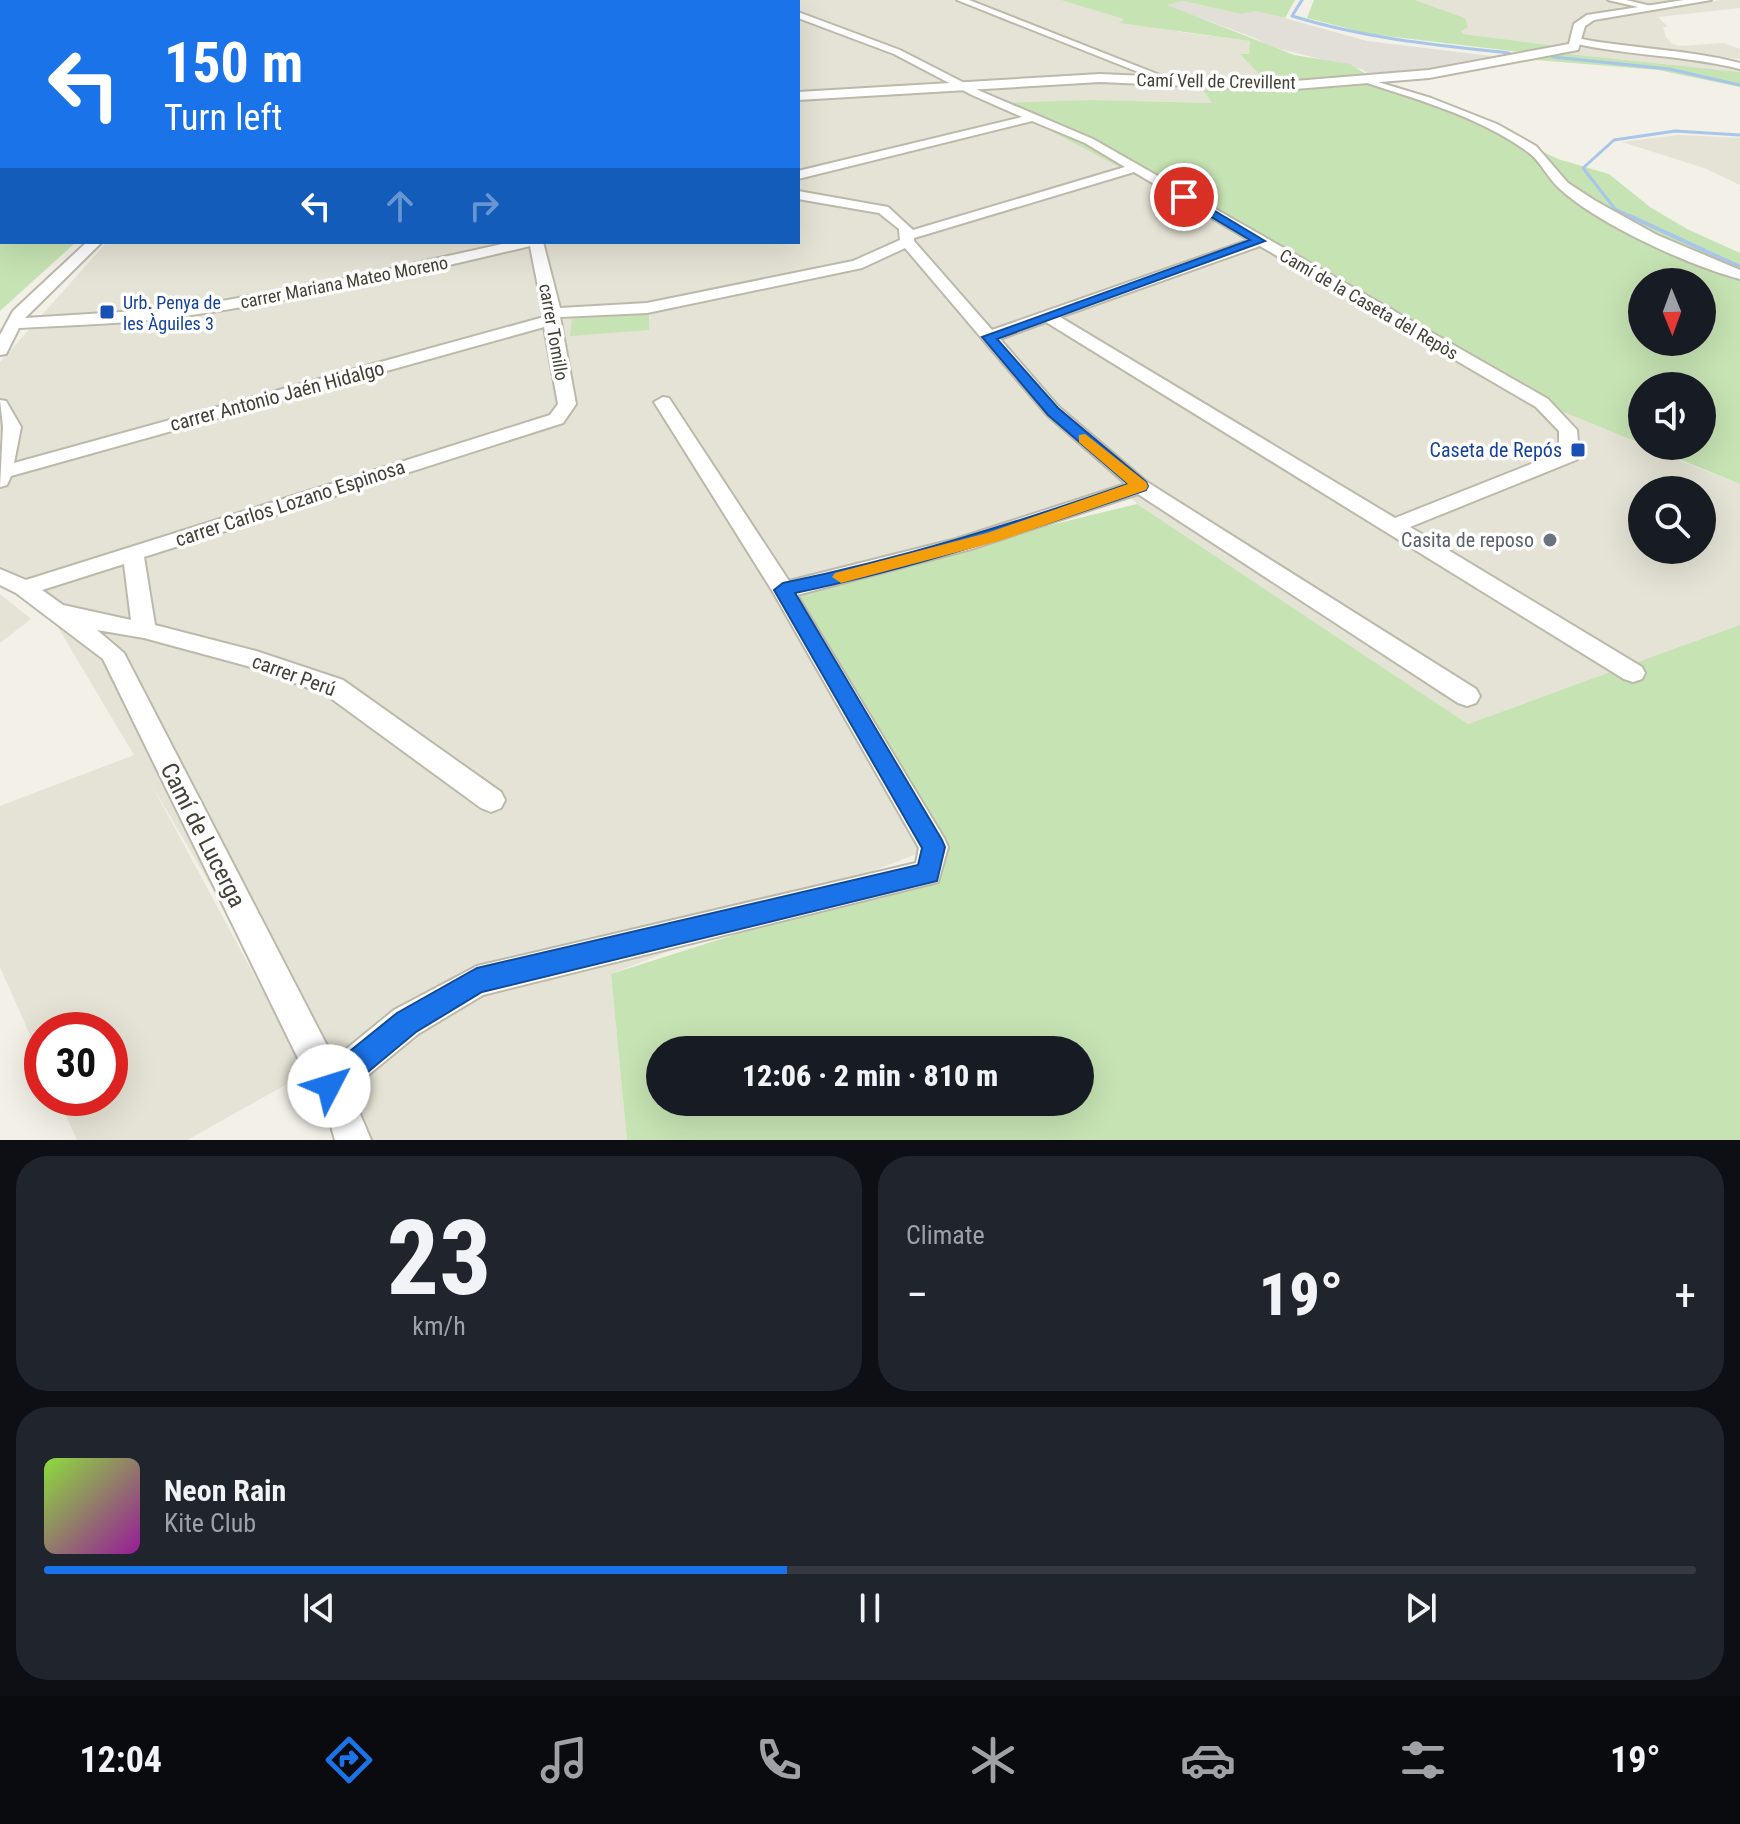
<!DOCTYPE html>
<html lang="en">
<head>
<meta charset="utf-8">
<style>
	:root { --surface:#171b24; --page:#20242c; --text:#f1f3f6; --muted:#9ea1a6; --line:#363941; --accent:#1a73e8 }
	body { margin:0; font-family:"Roboto Condensed",sans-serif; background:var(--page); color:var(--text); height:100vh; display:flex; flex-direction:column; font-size:30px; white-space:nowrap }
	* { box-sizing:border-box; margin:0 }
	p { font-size:26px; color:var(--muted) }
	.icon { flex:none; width:44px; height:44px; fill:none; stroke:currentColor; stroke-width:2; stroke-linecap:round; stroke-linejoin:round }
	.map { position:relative; height:1140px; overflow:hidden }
	.side { display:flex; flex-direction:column; gap:16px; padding:16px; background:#0d0f14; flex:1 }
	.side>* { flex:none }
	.guide { position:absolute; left:0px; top:0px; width:800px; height:244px; box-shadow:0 8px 32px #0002; background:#1a73e8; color:#fff; overflow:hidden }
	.needle { width:52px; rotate:179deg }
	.fabs { position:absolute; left:1628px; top:268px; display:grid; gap:16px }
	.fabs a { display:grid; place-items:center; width:88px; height:88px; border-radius:50%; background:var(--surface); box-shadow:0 8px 32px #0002; font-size:40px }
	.speed { position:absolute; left:24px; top:1012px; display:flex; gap:16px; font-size:40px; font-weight:700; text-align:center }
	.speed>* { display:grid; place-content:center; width:104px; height:104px; border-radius:50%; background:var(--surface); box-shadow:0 8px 32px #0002; line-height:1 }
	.speed .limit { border:12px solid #d22; background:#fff; color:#111 }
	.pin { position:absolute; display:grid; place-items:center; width:68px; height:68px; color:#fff; margin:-34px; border:4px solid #fff; border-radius:50%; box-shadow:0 2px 8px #0007 }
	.me { position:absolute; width:88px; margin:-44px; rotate:50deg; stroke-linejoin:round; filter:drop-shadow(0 0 6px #0008) }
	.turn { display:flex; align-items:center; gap:28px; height:168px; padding:0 32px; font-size:36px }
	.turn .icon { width:104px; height:104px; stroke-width:2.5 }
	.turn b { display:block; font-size:56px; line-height:68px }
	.lanes { display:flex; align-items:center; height:76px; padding:0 32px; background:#0003; justify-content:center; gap:40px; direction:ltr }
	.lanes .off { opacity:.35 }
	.big { font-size:60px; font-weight:800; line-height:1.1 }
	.side .tile { flex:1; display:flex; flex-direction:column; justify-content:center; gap:12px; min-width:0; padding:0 28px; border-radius:32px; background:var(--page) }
	.side .dial { align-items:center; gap:0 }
	.dial b { font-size:104px; line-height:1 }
	.song { display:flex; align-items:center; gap:24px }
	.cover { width:96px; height:96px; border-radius:12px; background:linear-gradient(135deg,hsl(90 70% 55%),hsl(300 70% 35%)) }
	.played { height:8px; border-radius:4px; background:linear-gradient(90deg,var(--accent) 45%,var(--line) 45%) }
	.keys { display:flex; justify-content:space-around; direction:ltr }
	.heat { display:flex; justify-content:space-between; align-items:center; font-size:44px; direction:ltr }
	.side .tiles { flex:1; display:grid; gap:16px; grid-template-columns:1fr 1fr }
	.tile:last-child { grid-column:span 2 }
	.trip { position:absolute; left:646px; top:1036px; width:448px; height:80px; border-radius:40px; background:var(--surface); box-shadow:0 8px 32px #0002; font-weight:800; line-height:80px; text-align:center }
	.tabs { display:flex; height:128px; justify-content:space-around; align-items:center; background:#090b0e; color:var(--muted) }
	.tabs .icon { width:56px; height:56px }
	.tabs .on { color:var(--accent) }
	.tabs b { font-size:36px; color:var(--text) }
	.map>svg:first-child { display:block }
</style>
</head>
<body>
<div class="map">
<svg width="1740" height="1140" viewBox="0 0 1740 1140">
	<rect width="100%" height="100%" fill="#f2f0e7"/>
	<g fill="#e5e3d5" fill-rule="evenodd">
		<path d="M676,0H1061L1180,32L1251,41L1249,54H1242L1269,83L1197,82L1214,103L1092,100L1037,104L1642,446L1740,484V626L1468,724L1137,504L1125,491L784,590L934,847L611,974L627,1140H346L329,1086L151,784L307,1073L187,1140H77L58,1098H110V1030H42V1062L0,967V806L134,755L43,602L0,577V491L6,454L0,432V362L107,242H798V2H667ZM1642,490H1702V550H1642Z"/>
		<path d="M1415,0H1677L1684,2L1579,19L1569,45L1565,47L1463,34L1460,31L1465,18Z"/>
		<path d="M1721,0H1740V8L1658,17L1667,26L1663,28L1666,37L1672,44L1680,46L1724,43L1740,49V59L1722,58L1740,65V72L1569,54L1581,43L1586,22L1592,19Z"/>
		<path d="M1679,135L1740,138V185L1704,168L1622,142Z"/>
		<path d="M0,594L31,619L0,643Z"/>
	</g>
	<path fill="#e1dfd8" d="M1183,1L1241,14L1256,10L1367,41L1499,57L1416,73L1371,75L1361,69L1268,46L1255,38L1165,5Z"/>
	<g fill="#c6e3b3" fill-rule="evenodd">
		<path d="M1061,0H1295L1285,18L1256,11L1241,14L1183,1L1167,5L1294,55L1350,64L1374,79L1421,98L1437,100L1558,159L1609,174L1650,207L1687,229L1740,253V484L1647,446H1702V386H1642V444L1542,403L1259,241L998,103L1092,100L1212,103L1197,81L1268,83L1240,54H1249L1250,41L1120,23L1124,19ZM1642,282H1702V342H1642Z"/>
		<path d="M1314,0H1415L1465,18L1468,27L1461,31L1463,34L1565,47L1529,53L1370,34L1307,18Z"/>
		<path d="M1569,54L1740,72V87L1658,70L1524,59Z"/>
		<path d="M0,234L2,242H76L0,311Z"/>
		<path d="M649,314V330L570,336L572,319Z"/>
		<path d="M1137,504L1468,724L1740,625V1140H627L611,974L928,873L933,847L783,590ZM660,1050H1080V1102H660Z"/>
	</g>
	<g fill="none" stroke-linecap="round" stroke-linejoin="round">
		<g stroke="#a8c5ea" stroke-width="3">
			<path d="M1302,0L1292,16C1363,38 1435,45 1509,53"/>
			<path d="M1553,57L1669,69L1740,85"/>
			<path d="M1634,218L1615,209L1583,168L1614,140L1675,131L1740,135"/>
		</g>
		<path stroke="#a8c5ea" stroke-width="4" d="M1630,216L1740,267"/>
		<defs>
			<g id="minor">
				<path d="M174,0L172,2L164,1L165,0Z"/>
				<path d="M386,0V2L310,1L311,0Z"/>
				<path d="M745,0H757L759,2H747Z"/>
				<path d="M957,0H969L1175,81L1166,83Z"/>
				<path d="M1608,0H1626L1655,7L1651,10Z"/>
				<path d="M798,12L900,50L980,91L1093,139L1548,399L1577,430L1579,456L1576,460L1410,527L1642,667L1645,673L1642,679L1633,682L1624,679L1046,322L1000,339L1059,407L1147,482L1476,689L1480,696L1476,703L1467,706L1458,703L1138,494L971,549L797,595L944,838L948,847L938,882L483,995L418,1034L350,1090L371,1140H335L331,1126L103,659L16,593L0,585V569L26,580L550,415L558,404L544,327L11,476L7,485L0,487L3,427L0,400L6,401L21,427L14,463L544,317L530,246C413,274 296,301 177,317C125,324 72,325 19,328L6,354L0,355V335L13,311L87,242H102L25,318L137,311L222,301L354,277L511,242H543L560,308L647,303L853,261L900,240L899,229L879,213L798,199V191L888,207L913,230L1125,167L1085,143L1032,121L798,179V171L1022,117L972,95L894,54L798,18ZM1134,172L1249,240L992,330L914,241V238ZM1260,246L1536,407L1559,431V453L1395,518L1060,317ZM905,248L1047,415L1126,484L956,539L789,581L669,398L663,397L654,402L773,592L919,848L916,863L477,966L394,1010L334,1059L124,653L97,630L144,638L251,667L325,694L481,808L491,812L501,808L505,800L501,792L343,680L256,651L155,625L144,557L563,423L576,404L560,317L647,313L862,268ZM124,564L131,620L63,605L42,590Z"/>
				<path d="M2,19V26L0,27V20Z"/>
				<path d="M1576,38C1631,49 1686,49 1740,63V69C1685,55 1628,56 1573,43Z"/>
				<path d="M2,48V54L0,55V49Z"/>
				<path d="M1358,76L1431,98L1497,124L1536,146L1568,183L1594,200L1657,235L1740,270V279C1690,266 1598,224 1560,189C1547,178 1541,161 1528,152C1479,116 1415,99 1358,80Z"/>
			</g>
			<g id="tertiary">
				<path d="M1684,0H1711L1594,20L1585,26L1578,50L1429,78L1283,90L1100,82L798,100V92L1100,74L1283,82L1429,70L1569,44L1574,24L1587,15Z"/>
				<rect x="0" y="171" width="2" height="10"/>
			</g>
			<g id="trunk">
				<path d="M204,0H221L222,2H205Z"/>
				<path d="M245,0H350L244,2Z"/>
			</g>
		</defs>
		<use href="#minor" stroke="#bcb9aa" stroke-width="4"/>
		<use href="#tertiary" stroke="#bcb9aa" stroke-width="4"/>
		<use href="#trunk" stroke="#d0b042" stroke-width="4"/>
		<use href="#minor" fill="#fff" fill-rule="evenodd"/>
		<use href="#tertiary" fill="#fff" fill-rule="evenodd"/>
		<use href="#trunk" fill="#f4e287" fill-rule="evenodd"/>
	</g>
	<path fill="#1a73e8" stroke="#114b97" stroke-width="2" d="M1181,195H1188L1265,241L997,339L1058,408L1146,482L1148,486L1146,490C1030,530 915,568 795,593L942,840L945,847L937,881L482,992L416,1032L339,1096L329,1100L319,1096L315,1086L319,1076L397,1013L477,968L918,865L922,848L774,590L783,583C903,558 1013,524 1128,484L1048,415L982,337L1250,240L1181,199Z"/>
	<path fill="#f59e0b" d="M1085,434L1146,482L1148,486L1146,490L999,541L841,583L832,577L835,573L987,533L1128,484L1079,442V435Z"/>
	<g fill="#1a4fb4" stroke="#fff" stroke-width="3">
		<rect x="99" y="304" width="16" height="16" rx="4"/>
		<rect x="1570" y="442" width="16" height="16" rx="4"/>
	</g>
	<circle fill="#6b7280" stroke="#fff" stroke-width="3" cx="1550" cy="540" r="8"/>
	<g text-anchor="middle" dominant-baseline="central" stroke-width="7" stroke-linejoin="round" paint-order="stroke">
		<g font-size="18" fill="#444136" stroke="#fff">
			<text transform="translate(1216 81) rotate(1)">Camí Vell de Crevillent</text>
			<text transform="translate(344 282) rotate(-11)">carrer Mariana Mateo Moreno</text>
			<text transform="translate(1369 304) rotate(30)">Camí de la Caseta del Repòs</text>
			<text transform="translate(554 332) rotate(80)">carrer Tomillo</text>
		</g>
		<g font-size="18" fill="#164399" stroke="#fff" text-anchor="start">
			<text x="123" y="302">Urb. Penya de<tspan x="123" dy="21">les Àguiles 3</tspan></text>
		</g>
		<g font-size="20" fill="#444136" stroke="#fff">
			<text transform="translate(277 396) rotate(-15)">carrer Antonio Jaén Hidalgo</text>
			<text transform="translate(290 503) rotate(-18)">carrer Carlos Lozano Espinosa</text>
			<text transform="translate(294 675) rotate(20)">carrer Perú</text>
		</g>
		<g font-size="20" fill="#164399" stroke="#fff" text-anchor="end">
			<text x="1562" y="450">Caseta de Repós</text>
		</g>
		<g font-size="20" fill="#5b616d" stroke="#fff" text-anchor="end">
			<text x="1534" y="540">Casita de reposo</text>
		</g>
		<g font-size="24" fill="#444136" stroke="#fff">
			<text transform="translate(203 835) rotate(63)">Camí de Lucerga</text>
		</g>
	</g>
</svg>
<div class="fabs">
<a><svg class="needle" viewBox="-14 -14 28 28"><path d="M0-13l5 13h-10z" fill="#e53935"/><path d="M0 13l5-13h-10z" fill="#9ea1a6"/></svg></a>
<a><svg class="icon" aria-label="sound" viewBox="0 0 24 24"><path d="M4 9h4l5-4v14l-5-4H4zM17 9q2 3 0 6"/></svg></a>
<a><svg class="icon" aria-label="search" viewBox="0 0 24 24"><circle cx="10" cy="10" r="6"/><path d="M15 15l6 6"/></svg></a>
</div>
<div class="speed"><div class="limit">30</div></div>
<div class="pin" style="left:1184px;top:197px;background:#d93025"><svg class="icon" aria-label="arrive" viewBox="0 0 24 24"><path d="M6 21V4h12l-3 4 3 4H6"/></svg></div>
<svg class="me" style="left:329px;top:1086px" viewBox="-20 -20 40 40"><circle r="19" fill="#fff"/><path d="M0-13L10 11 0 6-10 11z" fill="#1a73e8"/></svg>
<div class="trip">12:06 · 2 min · 810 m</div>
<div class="guide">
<div class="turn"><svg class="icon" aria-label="left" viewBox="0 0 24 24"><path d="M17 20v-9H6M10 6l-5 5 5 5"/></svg><div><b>150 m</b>Turn left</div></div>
<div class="lanes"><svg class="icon" aria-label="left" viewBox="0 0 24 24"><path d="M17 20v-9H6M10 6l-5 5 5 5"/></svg><svg class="icon off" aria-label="ahead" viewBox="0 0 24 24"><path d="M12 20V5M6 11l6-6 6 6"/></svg><svg class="icon off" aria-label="right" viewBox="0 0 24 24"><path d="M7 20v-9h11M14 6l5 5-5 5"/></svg></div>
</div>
</div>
<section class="side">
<div class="tiles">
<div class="tile dial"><b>23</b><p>km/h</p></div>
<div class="tile"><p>Climate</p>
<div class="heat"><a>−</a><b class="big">19°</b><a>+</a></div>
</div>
<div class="tile">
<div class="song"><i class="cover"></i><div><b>Neon Rain</b><p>Kite Club</p></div></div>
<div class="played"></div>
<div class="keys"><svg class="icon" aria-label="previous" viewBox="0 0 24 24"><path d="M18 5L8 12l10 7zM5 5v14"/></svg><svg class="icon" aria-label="pause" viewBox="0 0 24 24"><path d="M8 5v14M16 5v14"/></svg><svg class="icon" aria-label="next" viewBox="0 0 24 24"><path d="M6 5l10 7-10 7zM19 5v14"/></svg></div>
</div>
</div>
</section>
<nav class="tabs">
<b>12:04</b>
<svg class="icon on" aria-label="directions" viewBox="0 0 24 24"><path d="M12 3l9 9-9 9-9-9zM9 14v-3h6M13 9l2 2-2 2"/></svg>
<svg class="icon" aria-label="music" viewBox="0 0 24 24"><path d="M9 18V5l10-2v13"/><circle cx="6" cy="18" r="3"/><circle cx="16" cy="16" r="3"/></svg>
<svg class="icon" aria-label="phone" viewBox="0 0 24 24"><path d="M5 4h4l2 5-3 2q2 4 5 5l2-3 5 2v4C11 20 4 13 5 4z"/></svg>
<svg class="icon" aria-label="climate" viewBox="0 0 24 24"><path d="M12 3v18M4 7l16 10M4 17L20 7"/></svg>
<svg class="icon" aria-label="car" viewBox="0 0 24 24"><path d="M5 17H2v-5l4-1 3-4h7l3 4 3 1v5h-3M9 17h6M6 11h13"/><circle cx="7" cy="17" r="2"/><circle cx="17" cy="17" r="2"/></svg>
<svg class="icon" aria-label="filters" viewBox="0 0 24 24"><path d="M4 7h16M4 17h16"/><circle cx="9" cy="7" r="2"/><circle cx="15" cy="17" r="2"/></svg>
<b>19°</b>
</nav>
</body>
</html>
